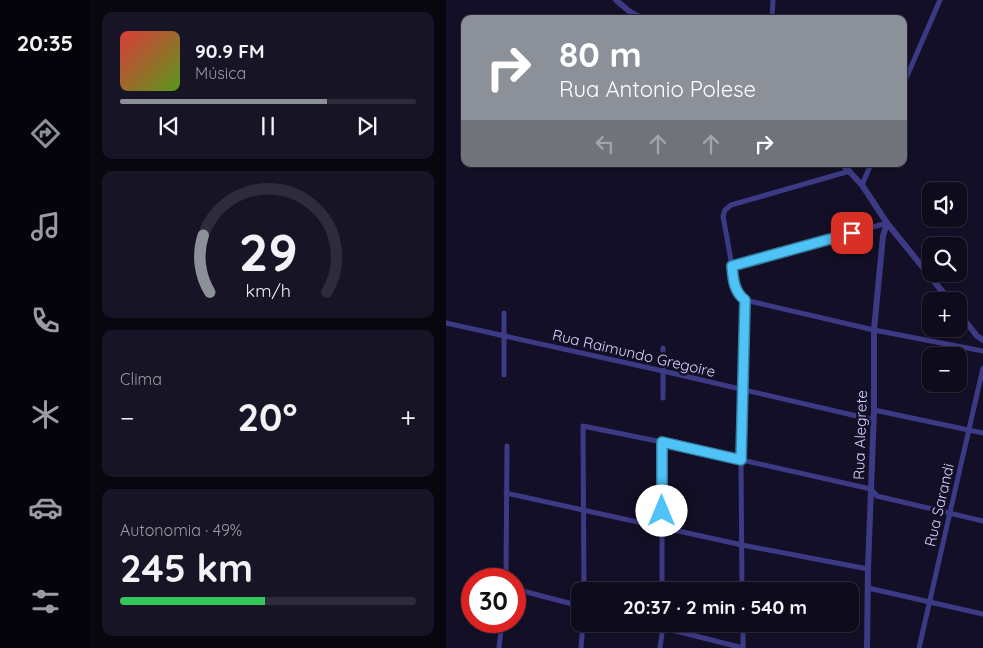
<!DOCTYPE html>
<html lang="pt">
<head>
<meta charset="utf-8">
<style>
	:root { --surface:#0e0b1c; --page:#171425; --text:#f1f3f6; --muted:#9b9ba3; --line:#2e2b3b; --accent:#8c9099 }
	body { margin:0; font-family:Quicksand,sans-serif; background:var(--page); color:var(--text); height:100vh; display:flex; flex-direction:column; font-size:19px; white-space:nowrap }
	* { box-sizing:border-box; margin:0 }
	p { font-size:16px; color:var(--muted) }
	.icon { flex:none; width:28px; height:28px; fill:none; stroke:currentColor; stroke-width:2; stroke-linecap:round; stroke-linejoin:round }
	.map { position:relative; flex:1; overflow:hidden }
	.drawer { display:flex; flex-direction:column; gap:12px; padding:12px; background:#08060f; width:356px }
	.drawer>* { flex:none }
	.top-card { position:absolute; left:15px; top:15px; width:446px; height:152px; border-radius:10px; box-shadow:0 1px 4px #0004,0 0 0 1px var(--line); background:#8c9099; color:#fff; overflow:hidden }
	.tools { position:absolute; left:476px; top:182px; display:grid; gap:10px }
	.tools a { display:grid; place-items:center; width:45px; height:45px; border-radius:10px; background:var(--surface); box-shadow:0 1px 4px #0004,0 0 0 1px var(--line); font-size:25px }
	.speed { position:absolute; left:15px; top:568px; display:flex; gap:10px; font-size:25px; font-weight:700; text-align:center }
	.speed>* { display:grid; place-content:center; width:65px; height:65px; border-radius:50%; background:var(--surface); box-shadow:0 1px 4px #0004,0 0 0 1px var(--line); line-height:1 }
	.speed .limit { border:8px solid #d22; background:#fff; color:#111 }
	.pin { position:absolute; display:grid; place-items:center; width:42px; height:42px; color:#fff; margin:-21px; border-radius:10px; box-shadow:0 2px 8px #0006 }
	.me { position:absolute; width:55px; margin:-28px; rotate:0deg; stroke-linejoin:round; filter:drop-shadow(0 0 4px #0008) }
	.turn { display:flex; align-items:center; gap:18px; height:105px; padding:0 15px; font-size:22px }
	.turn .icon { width:65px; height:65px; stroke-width:2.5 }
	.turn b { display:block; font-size:35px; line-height:42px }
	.lanes { display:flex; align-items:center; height:48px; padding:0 15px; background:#0003; justify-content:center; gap:25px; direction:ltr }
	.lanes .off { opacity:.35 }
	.big { font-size:38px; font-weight:700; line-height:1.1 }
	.drawer .tile { flex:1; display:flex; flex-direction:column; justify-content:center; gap:8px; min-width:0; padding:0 18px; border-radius:10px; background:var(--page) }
	.drawer .dial { align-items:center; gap:0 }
	.dial svg { height:130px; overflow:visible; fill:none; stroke:var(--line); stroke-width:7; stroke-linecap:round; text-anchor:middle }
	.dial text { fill:var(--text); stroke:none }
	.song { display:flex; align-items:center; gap:15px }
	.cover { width:60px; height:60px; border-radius:8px; background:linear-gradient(135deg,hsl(0 70% 55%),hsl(90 70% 35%)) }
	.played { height:5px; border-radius:2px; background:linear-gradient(90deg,var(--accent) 70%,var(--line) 70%) }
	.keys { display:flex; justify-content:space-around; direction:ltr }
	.heat { display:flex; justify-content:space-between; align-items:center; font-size:28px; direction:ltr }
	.charge { height:8px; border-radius:4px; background:linear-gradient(90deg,#34c759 49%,var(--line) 0) }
	.trip { position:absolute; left:125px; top:582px; width:288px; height:50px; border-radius:10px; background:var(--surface); box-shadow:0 1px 4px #0004,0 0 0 1px var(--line); font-weight:700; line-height:50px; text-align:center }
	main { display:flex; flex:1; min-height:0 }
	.tabs { display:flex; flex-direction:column; width:90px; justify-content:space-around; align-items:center; background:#06040b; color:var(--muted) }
	.tabs .icon { width:35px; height:35px }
	.tabs .on { color:var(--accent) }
	.tabs b { font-size:22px; color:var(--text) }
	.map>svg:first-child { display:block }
</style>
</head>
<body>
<main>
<nav class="tabs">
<b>20:35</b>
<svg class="icon on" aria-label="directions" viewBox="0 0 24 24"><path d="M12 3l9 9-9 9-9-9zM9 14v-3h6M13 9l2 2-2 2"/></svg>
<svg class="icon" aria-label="music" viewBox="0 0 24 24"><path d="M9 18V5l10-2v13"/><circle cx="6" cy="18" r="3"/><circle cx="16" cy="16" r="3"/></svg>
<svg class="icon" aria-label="phone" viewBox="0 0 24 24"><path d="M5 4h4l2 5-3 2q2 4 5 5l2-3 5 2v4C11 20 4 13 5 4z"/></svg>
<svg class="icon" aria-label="climate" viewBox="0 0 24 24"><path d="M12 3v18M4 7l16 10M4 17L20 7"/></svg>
<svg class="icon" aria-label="car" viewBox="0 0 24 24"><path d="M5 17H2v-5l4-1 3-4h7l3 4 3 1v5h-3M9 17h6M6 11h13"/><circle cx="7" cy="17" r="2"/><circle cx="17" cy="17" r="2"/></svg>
<svg class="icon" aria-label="filters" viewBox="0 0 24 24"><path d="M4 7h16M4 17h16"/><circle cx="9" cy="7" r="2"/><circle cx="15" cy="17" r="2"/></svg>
</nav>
<section class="drawer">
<div class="tile">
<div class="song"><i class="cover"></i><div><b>90.9 FM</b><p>Música</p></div></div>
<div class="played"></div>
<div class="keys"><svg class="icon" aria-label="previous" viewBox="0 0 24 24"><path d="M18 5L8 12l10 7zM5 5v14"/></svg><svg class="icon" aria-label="pause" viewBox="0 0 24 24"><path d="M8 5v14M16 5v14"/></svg><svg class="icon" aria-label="next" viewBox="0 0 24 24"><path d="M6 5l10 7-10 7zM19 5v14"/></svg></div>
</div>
<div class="tile dial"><svg viewBox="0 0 100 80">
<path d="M14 69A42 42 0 1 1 86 69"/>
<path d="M14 69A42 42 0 0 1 10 34" stroke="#8c9099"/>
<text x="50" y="56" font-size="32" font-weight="700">29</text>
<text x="50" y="72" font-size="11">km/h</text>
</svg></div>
<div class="tile"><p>Clima</p>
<div class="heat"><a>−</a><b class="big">20°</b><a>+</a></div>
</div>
<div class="tile"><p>Autonomia · 49%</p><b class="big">245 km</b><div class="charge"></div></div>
</section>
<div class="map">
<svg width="537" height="648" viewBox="0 0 537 648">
	<rect width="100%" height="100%" fill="#130f26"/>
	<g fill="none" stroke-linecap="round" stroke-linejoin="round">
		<g stroke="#3d3a85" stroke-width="5">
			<path d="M326,19L327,0"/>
			<path d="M458,83L494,0"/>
			<path d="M404,171L285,205L279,210L277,216L290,288L293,295L299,300L428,330L537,351"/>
			<path d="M416,185L425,164"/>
			<path d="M286,266L441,223"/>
			<path d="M0,323L217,371L428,420"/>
			<path d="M58,375V313"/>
			<path d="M217,398V348"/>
			<path d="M428,410L537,433"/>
			<path d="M216,442V591"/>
			<path d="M60,493L296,545L422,569"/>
			<path d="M60,579L61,446"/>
			<path d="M422,588L537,614"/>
			<path d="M69,589L134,606"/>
			<path d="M138,591L137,426L216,442L425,489L431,496L537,521"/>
			<path d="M296,591L295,460L299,300"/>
			<path d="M202,624L297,648"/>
			<path d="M297,624V648"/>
			<path d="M53,648L56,621"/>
			<path d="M135,648L137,624"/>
			<path d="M214,648L217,626"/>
			<path d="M473,648L537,368"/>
		</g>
		<g stroke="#3d3a85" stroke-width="6">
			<path d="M170,0L184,12L197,19"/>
			<path d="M396,164L416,185L441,223L504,301"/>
			<path d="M512,312L531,336L537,340"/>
			<path d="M421,648L422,569L428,410V330L437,236L441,223"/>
		</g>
	</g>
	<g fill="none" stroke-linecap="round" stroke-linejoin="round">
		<defs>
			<path id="route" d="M216,511V442L295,460L299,300C288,292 287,279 286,266L406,233"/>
		</defs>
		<use href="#route" stroke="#337fa1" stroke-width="12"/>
		<use href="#route" stroke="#4fc3f7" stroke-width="9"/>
	</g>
	<g text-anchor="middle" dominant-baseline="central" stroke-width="5" stroke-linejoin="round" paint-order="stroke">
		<g font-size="15" fill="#d9d4ff" stroke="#130f26">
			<text transform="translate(188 353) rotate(13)">Rua Raimundo Gregoire</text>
			<text transform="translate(414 435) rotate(-88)">Rua Alegrete</text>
			<text transform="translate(493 505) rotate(-77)">Rua Sarandi</text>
		</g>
	</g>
</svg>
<div class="tools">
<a><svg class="icon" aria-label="sound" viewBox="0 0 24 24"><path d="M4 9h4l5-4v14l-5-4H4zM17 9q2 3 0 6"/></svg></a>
<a><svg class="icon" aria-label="search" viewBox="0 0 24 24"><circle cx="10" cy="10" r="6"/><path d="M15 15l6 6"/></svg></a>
<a>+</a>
<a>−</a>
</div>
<div class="speed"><div class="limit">30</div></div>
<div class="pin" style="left:406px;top:233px;background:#d93025"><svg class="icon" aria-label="arrive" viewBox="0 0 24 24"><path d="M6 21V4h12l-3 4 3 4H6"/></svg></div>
<svg class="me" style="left:216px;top:511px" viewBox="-20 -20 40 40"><circle r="19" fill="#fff"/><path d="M0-13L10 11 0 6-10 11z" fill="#4fc3f7"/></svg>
<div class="trip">20:37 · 2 min · 540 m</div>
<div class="top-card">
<div class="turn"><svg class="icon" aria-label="right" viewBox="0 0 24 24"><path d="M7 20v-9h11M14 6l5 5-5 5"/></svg><div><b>80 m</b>Rua Antonio Polese</div></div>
<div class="lanes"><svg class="icon off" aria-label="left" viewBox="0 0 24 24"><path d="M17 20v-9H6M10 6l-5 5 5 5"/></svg><svg class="icon off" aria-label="ahead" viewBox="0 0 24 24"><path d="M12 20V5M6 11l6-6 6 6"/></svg><svg class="icon off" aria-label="ahead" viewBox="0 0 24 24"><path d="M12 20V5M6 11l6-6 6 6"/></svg><svg class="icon" aria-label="right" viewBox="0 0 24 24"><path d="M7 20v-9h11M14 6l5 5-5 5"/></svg></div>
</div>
</div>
</main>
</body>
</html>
